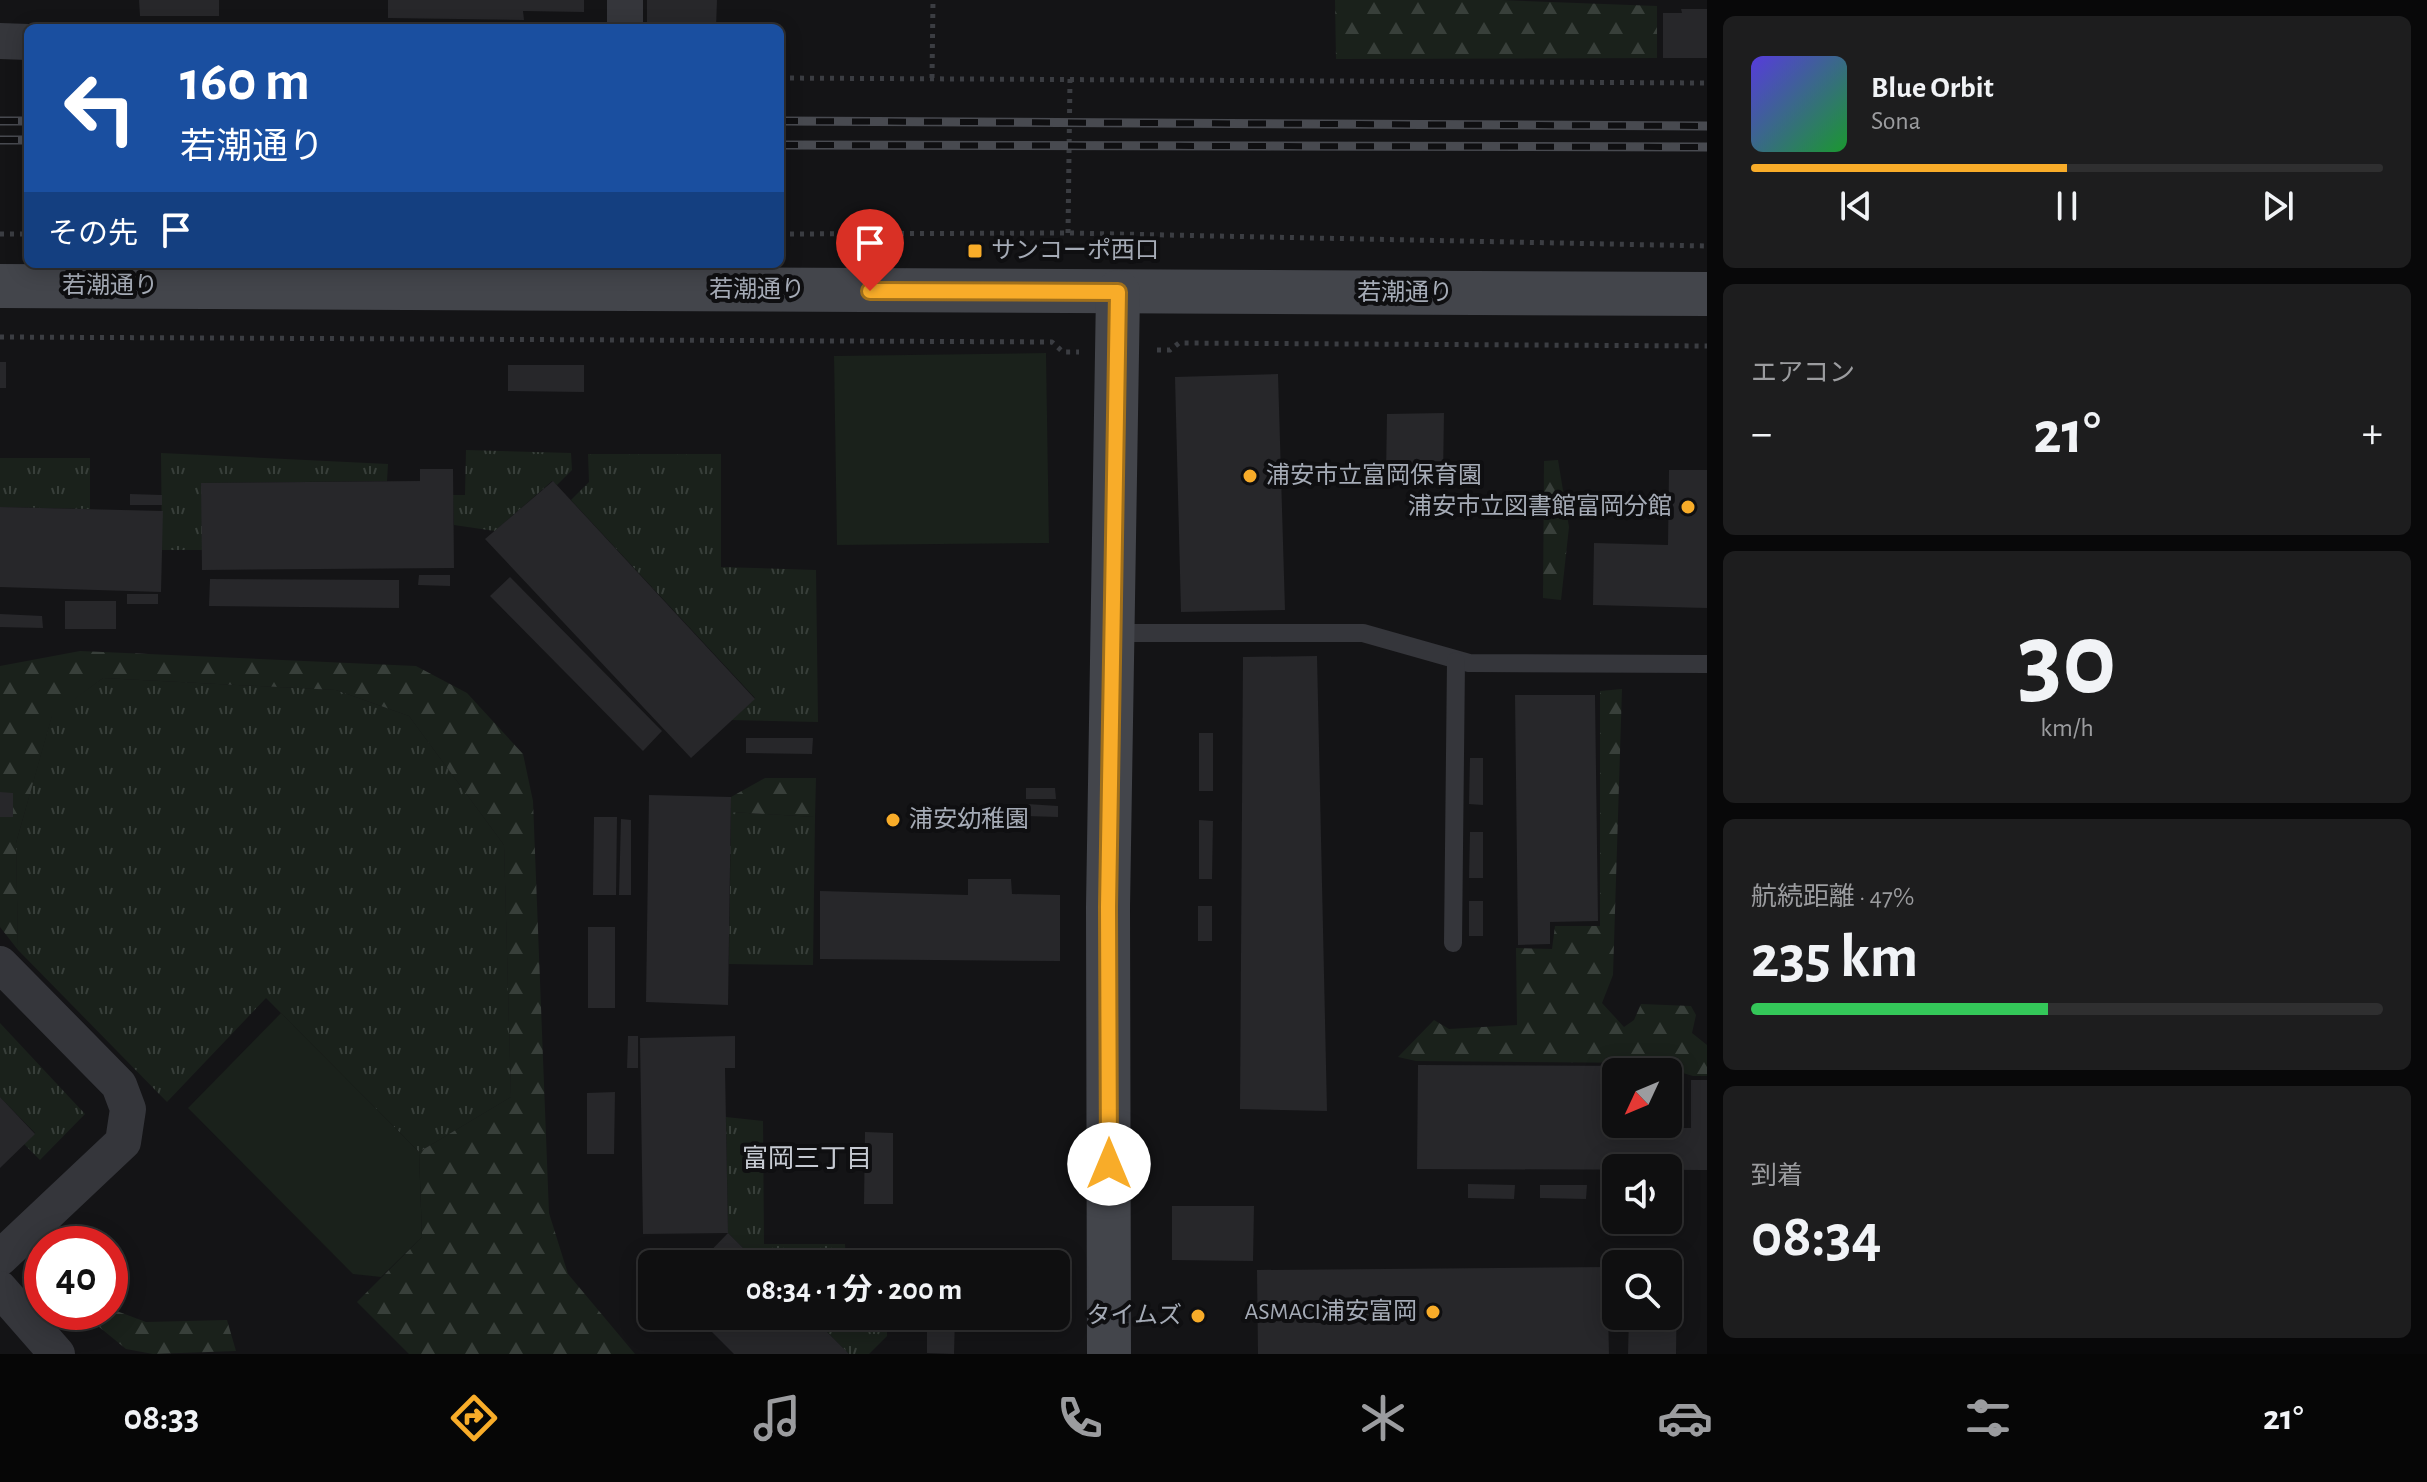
<!DOCTYPE html>
<html lang="ja">
<head>
<meta charset="utf-8">
<style>
	:root { --surface:#0f0f10; --page:#1d1d1e; --text:#f1f3f6; --muted:#9b9c9f; --line:#2f2f30; --accent:#f8ac29 }
	body { margin:0; font-family:"Alegreya Sans","Noto Sans JP",sans-serif; background:var(--page); color:var(--text); height:100vh; display:flex; flex-direction:column; font-size:30px; white-space:nowrap }
	* { box-sizing:border-box; margin:0 }
	p { font-size:26px; color:var(--muted) }
	.icon { flex:none; width:44px; height:44px; fill:none; stroke:currentColor; stroke-width:2; stroke-linecap:round; stroke-linejoin:round }
	.map { position:relative; flex:1; overflow:hidden }
	.drawer { display:flex; flex-direction:column; gap:16px; padding:16px; background:#080809; width:720px }
	.drawer>* { flex:none }
	.top-card { position:absolute; left:24px; top:24px; width:760px; height:244px; border-radius:12px; box-shadow:0 4px 20px #0003,0 0 0 2px var(--line); background:#1a4fa0; color:#fff; overflow:hidden }
	.needle { width:52px; rotate:226deg }
	.fabs { position:absolute; left:1602px; top:1058px; display:grid; gap:16px }
	.fabs a { display:grid; place-items:center; width:80px; height:80px; border-radius:12px; background:var(--surface); box-shadow:0 4px 20px #0003,0 0 0 2px var(--line); font-size:40px }
	.speed { position:absolute; left:24px; top:1226px; display:flex; gap:16px; font-size:40px; font-weight:700; text-align:center }
	.speed>* { display:grid; place-content:center; width:104px; height:104px; border-radius:50%; background:var(--surface); box-shadow:0 4px 20px #0003,0 0 0 2px var(--line); line-height:1 }
	.speed .limit { border:12px solid #d22; background:#fff; color:#111 }
	.pin { position:absolute; display:grid; place-items:center; width:68px; height:68px; color:#fff; margin:-82px -34px; border-radius:50% 50% 50% 0; rotate:-45deg; box-shadow:0 0 8px #0007 }
	.pin .icon { rotate:45deg }
	.me { position:absolute; width:88px; margin:-44px; rotate:0deg; stroke-linejoin:round; filter:drop-shadow(0 0 6px #0008) }
	.turn { display:flex; align-items:center; gap:28px; height:168px; padding:0 24px; font-size:36px }
	.turn .icon { width:104px; height:104px; stroke-width:2.5 }
	.turn b { display:block; font-size:56px; line-height:68px }
	.then { display:flex; align-items:center; height:76px; padding:0 24px; background:#0003; gap:16px; font-size:30px }
	.big { font-size:60px; font-weight:700; line-height:1.1 }
	.drawer .widget { flex:1; display:flex; flex-direction:column; justify-content:center; gap:12px; min-width:0; padding:0 28px; border-radius:12px; background:var(--page) }
	.drawer .dial { align-items:center; gap:0 }
	.dial b { font-size:104px; line-height:1 }
	.song { display:flex; align-items:center; gap:24px }
	.cover { width:96px; height:96px; border-radius:12px; background:linear-gradient(135deg,hsl(250 70% 55%),hsl(130 70% 35%)) }
	.played { height:8px; border-radius:4px; background:linear-gradient(90deg,var(--accent) 50%,var(--line) 50%) }
	.keys { display:flex; justify-content:space-around; direction:ltr }
	.heat { display:flex; justify-content:space-between; align-items:center; font-size:44px; direction:ltr }
	.charge { height:12px; border-radius:6px; background:linear-gradient(90deg,#34c759 47%,var(--line) 0) }
	.trip { position:absolute; left:638px; top:1250px; width:432px; height:80px; border-radius:12px; background:var(--surface); box-shadow:0 4px 20px #0003,0 0 0 2px var(--line); font-weight:700; line-height:80px; text-align:center }
	.tab-bar { display:flex; height:128px; justify-content:space-around; align-items:center; background:#060606; color:var(--muted) }
	.tab-bar .icon { width:56px; height:56px }
	.tab-bar .on { color:var(--accent) }
	.tab-bar b { font-size:36px; color:var(--text) }
	main { display:flex; flex:1; min-height:0 }
	.map>svg:first-child { display:block }
</style>
</head>
<body>
<main>
<div class="map">
<svg width="1707" height="1354" viewBox="0 0 1707 1354">
	<defs>
		<pattern id="grass-tufts" width="24" height="20" patternUnits="userSpaceOnUse" patternTransform="scale(2)"><rect width="24" height="20" fill="#1a211b"/><path d="M3 7l-1-3M5 7V3M7 7l1-3M15 17l-1-3M17 17v-4M19 17l1-3" fill="none" stroke="#383f3a"/></pattern>
		<pattern id="forest-firs" width="22" height="20" patternUnits="userSpaceOnUse" patternTransform="scale(2)"><rect width="22" height="20" fill="#1a211b"/><path d="M5 1l3.5 6h-7zM16 11l3.5 6h-7z" fill="#383f3a"/></pattern>
	</defs>
	<rect width="100%" height="100%" fill="#141416"/>
	<g fill="url(#grass-tufts)">
		<path d="M466,450L571,453L572,470L557,485L552,481L495,531L454,525L453,495H465Z"/>
		<path d="M161,453L388,464L387,481L202,483V550H162Z"/>
		<path d="M588,454H721V567L816,570L818,722L731,720L755,698L571,500L589,482Z"/>
		<path d="M0,458H90V509L0,507Z"/>
		<path d="M103,678L336,690L409,716L504,845L511,1097L419,1152L266,998L167,1102L18,950L16,843L52,715Z"/>
		<path d="M731,812L815,817L813,965L729,964Z"/>
		<path d="M0,1023L85,1114L40,1160L24,1144L35,1133L0,1097Z"/>
		<path d="M726,1117L763,1121L764,1244H845L846,1264H759L728,1233Z"/>
		<path d="M811,1316H887V1336L869,1354H849Z"/>
	</g>
	<g fill="url(#forest-firs)">
		<path d="M1335,0H1501L1657,6V58L1336,59Z"/>
		<path d="M1558,460L1569,527L1561,600L1543,598L1544,461Z"/>
		<path d="M80,651L416,666L467,693L523,754L533,801L549,1213L568,1274L635,1354H409L357,1302L422,1237L419,1152L511,1097L504,845L409,716L336,690L103,678L52,716L16,843L18,950L0,927V666Z"/>
		<path d="M1622,689L1613,975L1602,1003L1624,1027L1634,1020L1641,1004L1691,1006L1696,1015L1692,1033L1707,1045V1076H1693L1649,1063L1416,1061L1398,1057L1434,1020L1449,1029L1517,1025L1516,948L1552,949L1555,926H1600V691Z"/>
		<path d="M765,778H816L815,817L731,812V797Z"/>
		<path d="M114,1310L146,1322L227,1320L236,1351L153,1354L126,1349L98,1326Z"/>
	</g>
	<g fill="#1a211b">
		<path d="M1046,353L1049,543L837,545L834,356Z"/>
		<path d="M281,1013L419,1152L422,1237L381,1277L353,1274L188,1108Z"/>
	</g>
	<g fill="#27272a">
		<path d="M139,0H219V16H140Z"/>
		<path d="M388,0H584V12L523,11L524,20L388,18Z"/>
		<path d="M647,0H717L716,28H647Z"/>
		<path d="M1681,9H1707V58H1663V13H1682Z"/>
		<rect x="0" y="362" width="6" height="26"/>
		<path d="M508,365H584V392L508,391Z"/>
		<path d="M1278,374L1285,610L1181,612L1175,377Z"/>
		<path d="M1444,413L1443,476H1386L1387,414Z"/>
		<path d="M420,469H453L454,568L202,570L201,483L420,481Z"/>
		<path d="M1669,470H1707V608L1593,605L1594,543L1668,545Z"/>
		<path d="M553,481L755,699L691,758L485,539Z"/>
		<path d="M130,494L162,495V505H130Z"/>
		<path d="M0,507L163,511L161,592L0,587Z"/>
		<path d="M419,575H450V586L418,585Z"/>
		<path d="M510,577L662,731L643,751L490,596Z"/>
		<path d="M210,579L399,580V608L209,606Z"/>
		<rect x="127" y="594" width="31" height="10"/>
		<rect x="65" y="601" width="51" height="28"/>
		<path d="M0,614L42,616L43,628L0,627Z"/>
		<path d="M1317,656L1327,1111L1240,1109L1243,657Z"/>
		<path d="M1515,695H1595L1598,921L1550,922V944L1518,945Z"/>
		<rect x="1199" y="733" width="14" height="58"/>
		<path d="M746,738H813L812,754L746,753Z"/>
		<path d="M1470,758H1483V805L1469,804Z"/>
		<path d="M1026,788H1055L1056,799H1026Z"/>
		<path d="M0,792L13,793V817H0Z"/>
		<path d="M649,795L731,797L728,1005L646,1002Z"/>
		<path d="M1027,804L1058,806V817L1026,816Z"/>
		<path d="M594,817H617L616,895H593Z"/>
		<path d="M621,819L631,820V895H619Z"/>
		<path d="M1199,820L1213,821L1212,879H1199Z"/>
		<path d="M1470,832H1483V878H1469Z"/>
		<path d="M968,879H1011L1012,894L1060,895V961L820,959V891L968,895Z"/>
		<rect x="1469" y="901" width="14" height="35"/>
		<rect x="1198" y="906" width="14" height="35"/>
		<rect x="588" y="927" width="27" height="81"/>
		<path d="M628,1036H638V1068H627Z"/>
		<path d="M735,1036V1068H725L728,1233L643,1234L640,1038Z"/>
		<path d="M1418,1065L1649,1066V1072H1616V1124H1649V1128H1691V1080H1707V1170L1417,1169Z"/>
		<path d="M615,1092L614,1154H587V1093Z"/>
		<path d="M0,1097L35,1134L0,1168Z"/>
		<path d="M865,1132L893,1133V1204H864Z"/>
		<path d="M1468,1184L1515,1185L1514,1199L1468,1198Z"/>
		<path d="M1540,1185H1587L1586,1199L1540,1198Z"/>
		<path d="M1172,1206H1254L1253,1261L1172,1260Z"/>
		<path d="M728,1233L759,1264H698Z"/>
		<path d="M1607,1267L1609,1354H1258L1257,1270Z"/>
		<path d="M1668,1286H1677L1676,1354H1628L1629,1316H1668Z"/>
		<path d="M696,1316H811L849,1354H734Z"/>
		<path d="M927,1316H955L954,1354L927,1353Z"/>
	</g>
	<g fill="none" stroke-linecap="round" stroke-linejoin="round">
		<g stroke="#3b3d42" stroke-width="5" stroke-dasharray="4 6" stroke-linecap="butt">
			<path d="M780,78L1707,83"/>
			<path d="M932,78L933,0"/>
			<path d="M1068,233L1070,79"/>
			<path d="M0,234H28"/>
			<path d="M780,234L1068,233L1707,246"/>
			<path d="M0,337L1052,342L1063,352H1079"/>
			<path d="M1157,350H1170L1179,343L1707,346"/>
		</g>
		<g stroke="#35363b" stroke-width="18">
			<path d="M1111,633H1363L1469,663L1707,664"/>
			<path d="M1453,943L1456,661"/>
		</g>
		<g stroke="#35363b" stroke-width="36">
			<path d="M625,0V28"/>
			<path d="M0,41L28,42"/>
			<path d="M0,964L119,1085L128,1109L123,1142L0,1258"/>
			<path d="M0,1289L57,1354"/>
		</g>
		<g stroke="#43454b" stroke-width="44">
			<path d="M0,286L1707,294"/>
			<path d="M1109,1354L1108,907L1118,292"/>
		</g>
		<defs>
			<g id="rail">
				<path d="M0,121H28"/>
				<path d="M780,121L1707,126"/>
				<path d="M0,140H28"/>
				<path d="M780,145L1707,147"/>
			</g>
		</defs>
		<use href="#rail" stroke="#484a50" stroke-width="9"/>
		<use href="#rail" stroke="#0f0f11" stroke-width="6" stroke-dasharray="18" stroke-linecap="butt"/>
	</g>
	<g fill="none" stroke-linecap="round" stroke-linejoin="round">
		<defs>
			<path id="route" d="M870,291L1118,292L1108,907L1109,1164"/>
		</defs>
		<use href="#route" stroke="#a1701b" stroke-width="20"/>
		<use href="#route" stroke="#f8ac29" stroke-width="14"/>
	</g>
	<g fill="#f8ac29" stroke="#0f0f11" stroke-width="3">
		<rect x="967" y="243" width="16" height="16" rx="4"/>
		<circle cx="1250" cy="476" r="8"/>
		<circle cx="1688" cy="507" r="8"/>
		<circle cx="893" cy="820" r="8"/>
		<circle cx="1433" cy="1312" r="8"/>
		<circle cx="1198" cy="1316" r="8"/>
	</g>
	<g text-anchor="middle" dominant-baseline="central" stroke-width="8" stroke-linejoin="round" paint-order="stroke">
		<g font-size="24" fill="#a5abb6" stroke="#0f0f11" text-anchor="start">
			<text x="991" y="251">サンコーポ西口</text>
			<text x="1266" y="476">浦安市立富岡保育園</text>
			<text x="1672" y="507" text-anchor="end">浦安市立図書館富岡分館</text>
			<text x="909" y="820">浦安幼稚園</text>
			<text x="1417" y="1312" text-anchor="end">ASMACI浦安富岡</text>
			<text x="1182" y="1316" text-anchor="end">タイムズ</text>
		</g>
		<g font-size="24" fill="#a5abb6" stroke="#0f0f11">
			<text x="110" y="286">若潮通り</text>
			<text x="757" y="290">若潮通り</text>
			<text x="1405" y="293">若潮通り</text>
		</g>
		<g font-size="26" fill="#c6cad2" stroke="#0f0f11">
			<text x="807" y="1159">富岡三丁目</text>
		</g>
	</g>
</svg>
<div class="fabs">
<a><svg class="needle" viewBox="-14 -14 28 28"><path d="M0-13l5 13h-10z" fill="#e53935"/><path d="M0 13l5-13h-10z" fill="#9b9c9f"/></svg></a>
<a><svg class="icon" aria-label="sound" viewBox="0 0 24 24"><path d="M4 9h4l5-4v14l-5-4H4zM17 9q2 3 0 6"/></svg></a>
<a><svg class="icon" aria-label="search" viewBox="0 0 24 24"><circle cx="10" cy="10" r="6"/><path d="M15 15l6 6"/></svg></a>
</div>
<div class="speed"><div class="limit">40</div></div>
<div class="pin" style="left:870px;top:291px;background:#d93025"><svg class="icon" aria-label="arrive" viewBox="0 0 24 24"><path d="M6 21V4h12l-3 4 3 4H6"/></svg></div>
<svg class="me" style="left:1109px;top:1164px" viewBox="-20 -20 40 40"><circle r="19" fill="#fff"/><path d="M0-13L10 11 0 6-10 11z" fill="#f8ac29"/></svg>
<div class="trip">08:34 · 1 分 · 200 m</div>
<div class="top-card">
<div class="turn"><svg class="icon" aria-label="left" viewBox="0 0 24 24"><path d="M17 20v-9H6M10 6l-5 5 5 5"/></svg><div><b>160 m</b>若潮通り</div></div>
<div class="then">その先<svg class="icon" aria-label="arrive" viewBox="0 0 24 24"><path d="M6 21V4h12l-3 4 3 4H6"/></svg></div>
</div>
</div>
<section class="drawer">
<div class="widget">
<div class="song"><i class="cover"></i><div><b>Blue Orbit</b><p>Sona</p></div></div>
<div class="played"></div>
<div class="keys"><svg class="icon" aria-label="previous" viewBox="0 0 24 24"><path d="M18 5L8 12l10 7zM5 5v14"/></svg><svg class="icon" aria-label="pause" viewBox="0 0 24 24"><path d="M8 5v14M16 5v14"/></svg><svg class="icon" aria-label="next" viewBox="0 0 24 24"><path d="M6 5l10 7-10 7zM19 5v14"/></svg></div>
</div>
<div class="widget"><p>エアコン</p>
<div class="heat"><a>−</a><b class="big">21°</b><a>+</a></div>
</div>
<div class="widget dial"><b>30</b><p>km/h</p></div>
<div class="widget"><p>航続距離 · 47%</p><b class="big">235 km</b><div class="charge"></div></div>
<div class="widget"><p>到着</p><b class="big">08:34</b></div>
</section>
</main>
<nav class="tab-bar">
<b>08:33</b>
<svg class="icon on" aria-label="directions" viewBox="0 0 24 24"><path d="M12 3l9 9-9 9-9-9zM9 14v-3h6M13 9l2 2-2 2"/></svg>
<svg class="icon" aria-label="music" viewBox="0 0 24 24"><path d="M9 18V5l10-2v13"/><circle cx="6" cy="18" r="3"/><circle cx="16" cy="16" r="3"/></svg>
<svg class="icon" aria-label="phone" viewBox="0 0 24 24"><path d="M5 4h4l2 5-3 2q2 4 5 5l2-3 5 2v4C11 20 4 13 5 4z"/></svg>
<svg class="icon" aria-label="climate" viewBox="0 0 24 24"><path d="M12 3v18M4 7l16 10M4 17L20 7"/></svg>
<svg class="icon" aria-label="car" viewBox="0 0 24 24"><path d="M5 17H2v-5l4-1 3-4h7l3 4 3 1v5h-3M9 17h6M6 11h13"/><circle cx="7" cy="17" r="2"/><circle cx="17" cy="17" r="2"/></svg>
<svg class="icon" aria-label="filters" viewBox="0 0 24 24"><path d="M4 7h16M4 17h16"/><circle cx="9" cy="7" r="2"/><circle cx="15" cy="17" r="2"/></svg>
<b>21°</b>
</nav>
</body>
</html>
